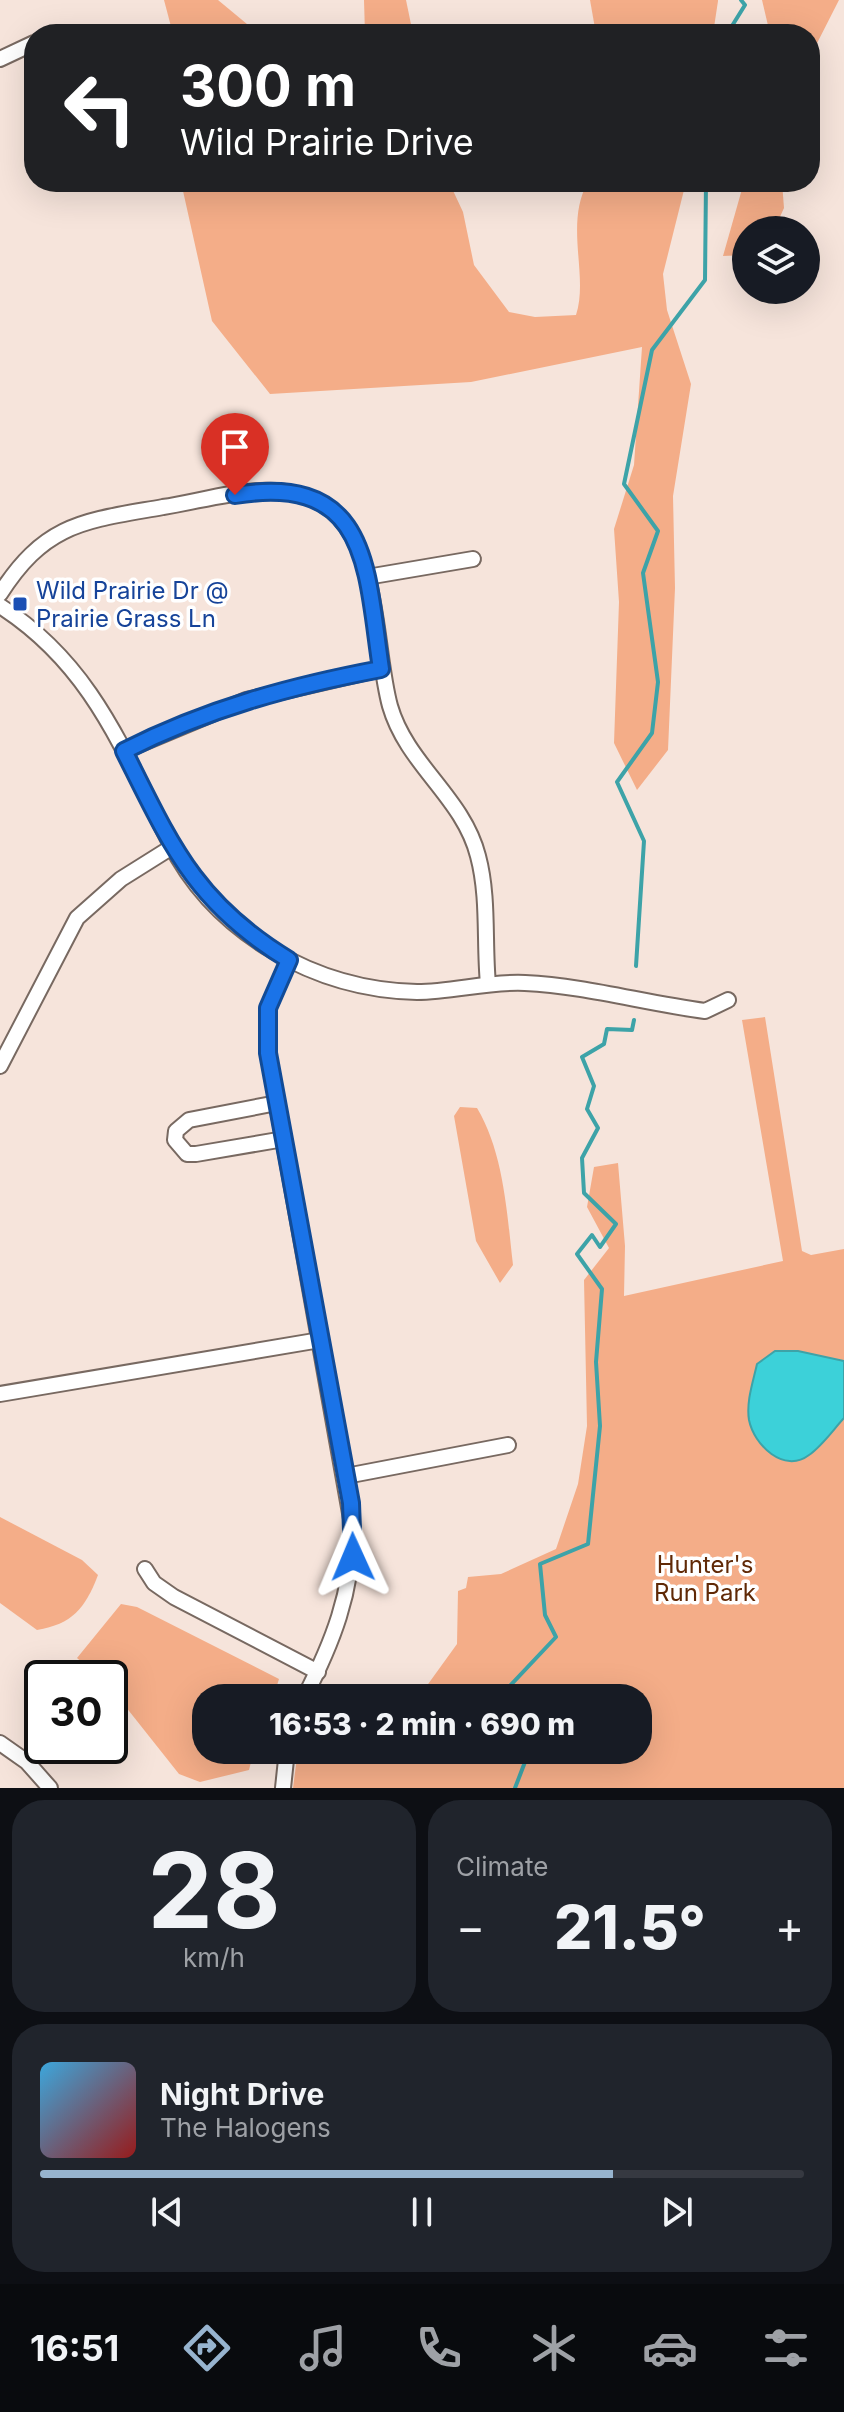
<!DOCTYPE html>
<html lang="en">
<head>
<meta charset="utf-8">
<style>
	:root { --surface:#171b24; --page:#20242c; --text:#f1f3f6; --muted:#9ea1a6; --line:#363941; --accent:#97b4cf }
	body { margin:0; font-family:Inter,sans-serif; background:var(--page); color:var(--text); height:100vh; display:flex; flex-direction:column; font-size:30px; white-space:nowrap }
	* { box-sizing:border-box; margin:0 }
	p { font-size:26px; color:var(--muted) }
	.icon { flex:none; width:44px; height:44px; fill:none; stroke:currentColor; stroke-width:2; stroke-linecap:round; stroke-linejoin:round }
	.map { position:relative; height:1788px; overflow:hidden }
	.drawer { display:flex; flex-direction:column; gap:12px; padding:12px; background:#0d0f14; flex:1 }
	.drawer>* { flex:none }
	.banner { position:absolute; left:24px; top:24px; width:796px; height:168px; border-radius:32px; box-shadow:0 8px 32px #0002; background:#202124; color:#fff; overflow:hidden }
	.tools { position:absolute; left:732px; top:216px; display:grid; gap:16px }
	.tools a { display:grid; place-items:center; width:88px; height:88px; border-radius:50%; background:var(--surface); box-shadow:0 8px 32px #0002; font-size:40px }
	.speed { position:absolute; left:24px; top:1660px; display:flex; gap:16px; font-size:40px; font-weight:700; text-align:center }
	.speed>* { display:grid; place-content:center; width:104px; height:104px; border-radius:50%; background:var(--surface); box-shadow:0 8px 32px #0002; line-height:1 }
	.speed .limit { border:4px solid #111; border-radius:12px; background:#fff; color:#111 }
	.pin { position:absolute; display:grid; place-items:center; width:68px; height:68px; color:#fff; margin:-82px -34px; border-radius:50% 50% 50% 0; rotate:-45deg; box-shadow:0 0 8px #0007 }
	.pin .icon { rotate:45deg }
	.me { position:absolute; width:88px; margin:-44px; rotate:359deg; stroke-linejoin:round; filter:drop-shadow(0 0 6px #0008) }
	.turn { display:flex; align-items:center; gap:28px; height:168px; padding:0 24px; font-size:36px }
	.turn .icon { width:104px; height:104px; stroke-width:2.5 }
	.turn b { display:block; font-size:56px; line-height:68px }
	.big { font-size:60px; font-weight:800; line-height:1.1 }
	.drawer .card { flex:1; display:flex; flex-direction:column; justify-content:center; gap:12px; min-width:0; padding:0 28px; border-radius:32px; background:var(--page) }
	.drawer .dial { align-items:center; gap:0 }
	.dial b { font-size:104px; line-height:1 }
	.song { display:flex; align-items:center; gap:24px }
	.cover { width:96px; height:96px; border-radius:12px; background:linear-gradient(135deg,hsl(200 70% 55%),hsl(0 70% 35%)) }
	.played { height:8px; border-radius:4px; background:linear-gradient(90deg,var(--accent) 75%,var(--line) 75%) }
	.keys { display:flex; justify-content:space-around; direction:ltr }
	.heat { display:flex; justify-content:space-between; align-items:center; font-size:44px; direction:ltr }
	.drawer .tiles { flex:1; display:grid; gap:12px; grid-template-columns:1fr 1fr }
	.card:last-child { grid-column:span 2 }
	.trip { position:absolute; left:192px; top:1684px; width:460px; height:80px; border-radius:32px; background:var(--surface); box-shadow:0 8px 32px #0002; font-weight:800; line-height:80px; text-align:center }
	.menu { display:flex; height:128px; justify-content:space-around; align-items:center; background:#090b0e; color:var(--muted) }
	.menu .icon { width:56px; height:56px }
	.menu .selected { color:var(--accent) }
	.menu b { font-size:36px; color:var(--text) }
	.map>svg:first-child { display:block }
</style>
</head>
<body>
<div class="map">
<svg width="844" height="1788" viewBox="0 0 844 1788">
	<rect width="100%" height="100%" fill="#f6e4db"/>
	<g fill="#f4ad88">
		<path d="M164,0H218L259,34H173Z"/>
		<path d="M364,0H406L413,34H365Z"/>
		<path d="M590,0H718V1L713,34H596Z"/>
		<path d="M762,0H839L810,57V34H770Z"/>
		<path d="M181,182H449L463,212L474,265L509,312L535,317L576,315C589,276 564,224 588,182H686L663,274L667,310L691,384L673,496L675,588L668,750L637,790L614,743L619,602L614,529L634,465L642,347L471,382L270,394L212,321Z"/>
		<path d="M744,182H782L784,208L774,230H746V255L723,256Z"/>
		<path d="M765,1017L802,1251L811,1255L844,1249V1788H293L298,1750H360L385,1756L389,1750H638V1698H418L457,1644L458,1591L466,1588L468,1577L501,1574L556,1549L578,1484L587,1426L584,1280L609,1248L587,1207L594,1167L618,1163L625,1246L624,1296L783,1261L742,1020Z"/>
		<path d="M460,1107L477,1108C504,1153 507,1214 513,1265L500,1283L476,1241L454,1116Z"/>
		<path d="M0,1517L82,1560L98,1575C85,1609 72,1624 37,1630L0,1603Z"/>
		<path d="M121,1604L137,1607L279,1679L273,1698H206V1750H254L249,1770L200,1782L179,1774L110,1687V1678H100L77,1658Z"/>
	</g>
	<path fill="#3cd1d9" stroke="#3da3a8" stroke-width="2" d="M775,1351H798L844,1361V1418C833,1430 822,1446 809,1455C784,1474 754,1445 749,1420C746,1402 753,1382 757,1364Z"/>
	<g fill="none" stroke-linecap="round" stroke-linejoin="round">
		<g stroke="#3da3a8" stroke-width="4">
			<path d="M727,34L745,5L741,0"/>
			<path d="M636,966L644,841L617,782L652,733L658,682L643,573L658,531L624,484L652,350L705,280L706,182"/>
			<path d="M517,1698L508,1688L556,1637L545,1615L540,1564L588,1544L600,1426L596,1362L602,1289L577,1254L592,1235L600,1247L616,1224L584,1193L582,1158L598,1128L587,1109L594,1086L582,1057L604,1044L607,1029L632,1030L634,1020"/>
			<path d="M515,1788L525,1762L523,1750"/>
		</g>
		<defs>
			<g id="minor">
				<path d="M0,59L34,43"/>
				<path d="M367,577L473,559"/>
				<path d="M0,594C46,522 85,521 163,507C216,499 281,474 328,508C380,545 374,648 390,706C407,765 463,797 478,856C489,897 484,942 488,984"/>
				<path d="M0,606C92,665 122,749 170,843C216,934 316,990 417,992C453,992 489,981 525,983C586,986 644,1003 705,1011L728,1000"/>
				<path d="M124,751L246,700L381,669"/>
				<path d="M289,960L268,1008V1053L353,1530C352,1593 333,1642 304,1698"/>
				<path d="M0,1066L77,918L121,879L172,847"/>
				<path d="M277,1103L189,1120L176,1131L175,1140L187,1154H196L284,1139"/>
				<path d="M0,1394L320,1340"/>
				<path d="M346,1476L508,1445"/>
				<path d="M145,1569L154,1583L174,1597L318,1672"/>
				<path d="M0,1743L27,1762L50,1788"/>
				<path d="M283,1788L287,1750"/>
			</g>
		</defs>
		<use href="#minor" stroke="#786961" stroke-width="18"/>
		<use href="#minor" stroke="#fff" stroke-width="14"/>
	</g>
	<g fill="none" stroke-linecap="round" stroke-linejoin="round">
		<defs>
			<path id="route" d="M235,495C370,473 366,569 381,669C291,686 206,709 124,751C171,845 195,903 289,960L268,1008V1053L351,1503L353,1557"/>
		</defs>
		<use href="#route" stroke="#114b97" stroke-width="20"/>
		<use href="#route" stroke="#1a73e8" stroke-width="14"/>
	</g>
	<rect fill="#1a4fb4" stroke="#fff" stroke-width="3" x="12" y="596" width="16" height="16" rx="4"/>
	<g text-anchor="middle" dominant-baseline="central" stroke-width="7" stroke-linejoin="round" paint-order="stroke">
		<g font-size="24" fill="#164399" stroke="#fff" text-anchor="start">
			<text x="36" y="590">Wild Prairie Dr @<tspan x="36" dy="28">Prairie Grass Ln</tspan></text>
		</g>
		<g font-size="24" fill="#602906" stroke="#fff">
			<text x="705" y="1564">Hunter's<tspan x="705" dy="28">Run Park</tspan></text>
		</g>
	</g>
</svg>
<div class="tools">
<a><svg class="icon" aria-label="layers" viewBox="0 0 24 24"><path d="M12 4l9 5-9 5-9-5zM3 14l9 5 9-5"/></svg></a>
</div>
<div class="speed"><div class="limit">30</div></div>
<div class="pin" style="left:235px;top:495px;background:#d93025"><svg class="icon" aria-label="arrive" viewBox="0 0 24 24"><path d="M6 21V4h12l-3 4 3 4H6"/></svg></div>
<svg class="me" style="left:353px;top:1557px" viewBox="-20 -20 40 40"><path d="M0-17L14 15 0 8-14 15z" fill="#1a73e8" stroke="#fff" stroke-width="4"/></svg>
<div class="trip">16:53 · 2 min · 690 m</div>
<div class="banner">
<div class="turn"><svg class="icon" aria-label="left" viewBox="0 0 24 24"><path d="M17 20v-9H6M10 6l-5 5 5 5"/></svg><div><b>300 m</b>Wild Prairie Drive</div></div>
</div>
</div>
<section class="drawer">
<div class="tiles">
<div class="card dial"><b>28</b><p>km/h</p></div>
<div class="card"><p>Climate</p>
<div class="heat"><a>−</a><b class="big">21.5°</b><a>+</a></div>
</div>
<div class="card">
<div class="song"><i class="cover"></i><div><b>Night Drive</b><p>The Halogens</p></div></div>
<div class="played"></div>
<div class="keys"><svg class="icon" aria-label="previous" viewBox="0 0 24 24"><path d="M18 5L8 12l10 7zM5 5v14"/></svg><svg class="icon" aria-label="pause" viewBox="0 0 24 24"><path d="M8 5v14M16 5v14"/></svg><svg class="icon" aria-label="next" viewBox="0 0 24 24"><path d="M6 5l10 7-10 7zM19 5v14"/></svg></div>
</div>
</div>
</section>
<nav class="menu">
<b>16:51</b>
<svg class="icon selected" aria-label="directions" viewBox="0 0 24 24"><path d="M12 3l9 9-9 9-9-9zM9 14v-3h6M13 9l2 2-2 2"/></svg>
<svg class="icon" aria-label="music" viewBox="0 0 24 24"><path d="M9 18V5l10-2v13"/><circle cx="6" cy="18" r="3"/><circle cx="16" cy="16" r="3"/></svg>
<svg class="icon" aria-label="phone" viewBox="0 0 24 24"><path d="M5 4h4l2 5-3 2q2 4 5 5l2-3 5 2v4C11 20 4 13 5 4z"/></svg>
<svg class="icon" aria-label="climate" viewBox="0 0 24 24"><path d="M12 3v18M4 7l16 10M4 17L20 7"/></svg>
<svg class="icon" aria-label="car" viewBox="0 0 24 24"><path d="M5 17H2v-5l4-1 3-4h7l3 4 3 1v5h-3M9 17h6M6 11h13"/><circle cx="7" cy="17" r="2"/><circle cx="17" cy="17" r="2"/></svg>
<svg class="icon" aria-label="filters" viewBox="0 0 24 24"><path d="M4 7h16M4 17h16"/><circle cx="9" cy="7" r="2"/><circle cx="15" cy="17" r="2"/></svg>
</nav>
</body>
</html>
